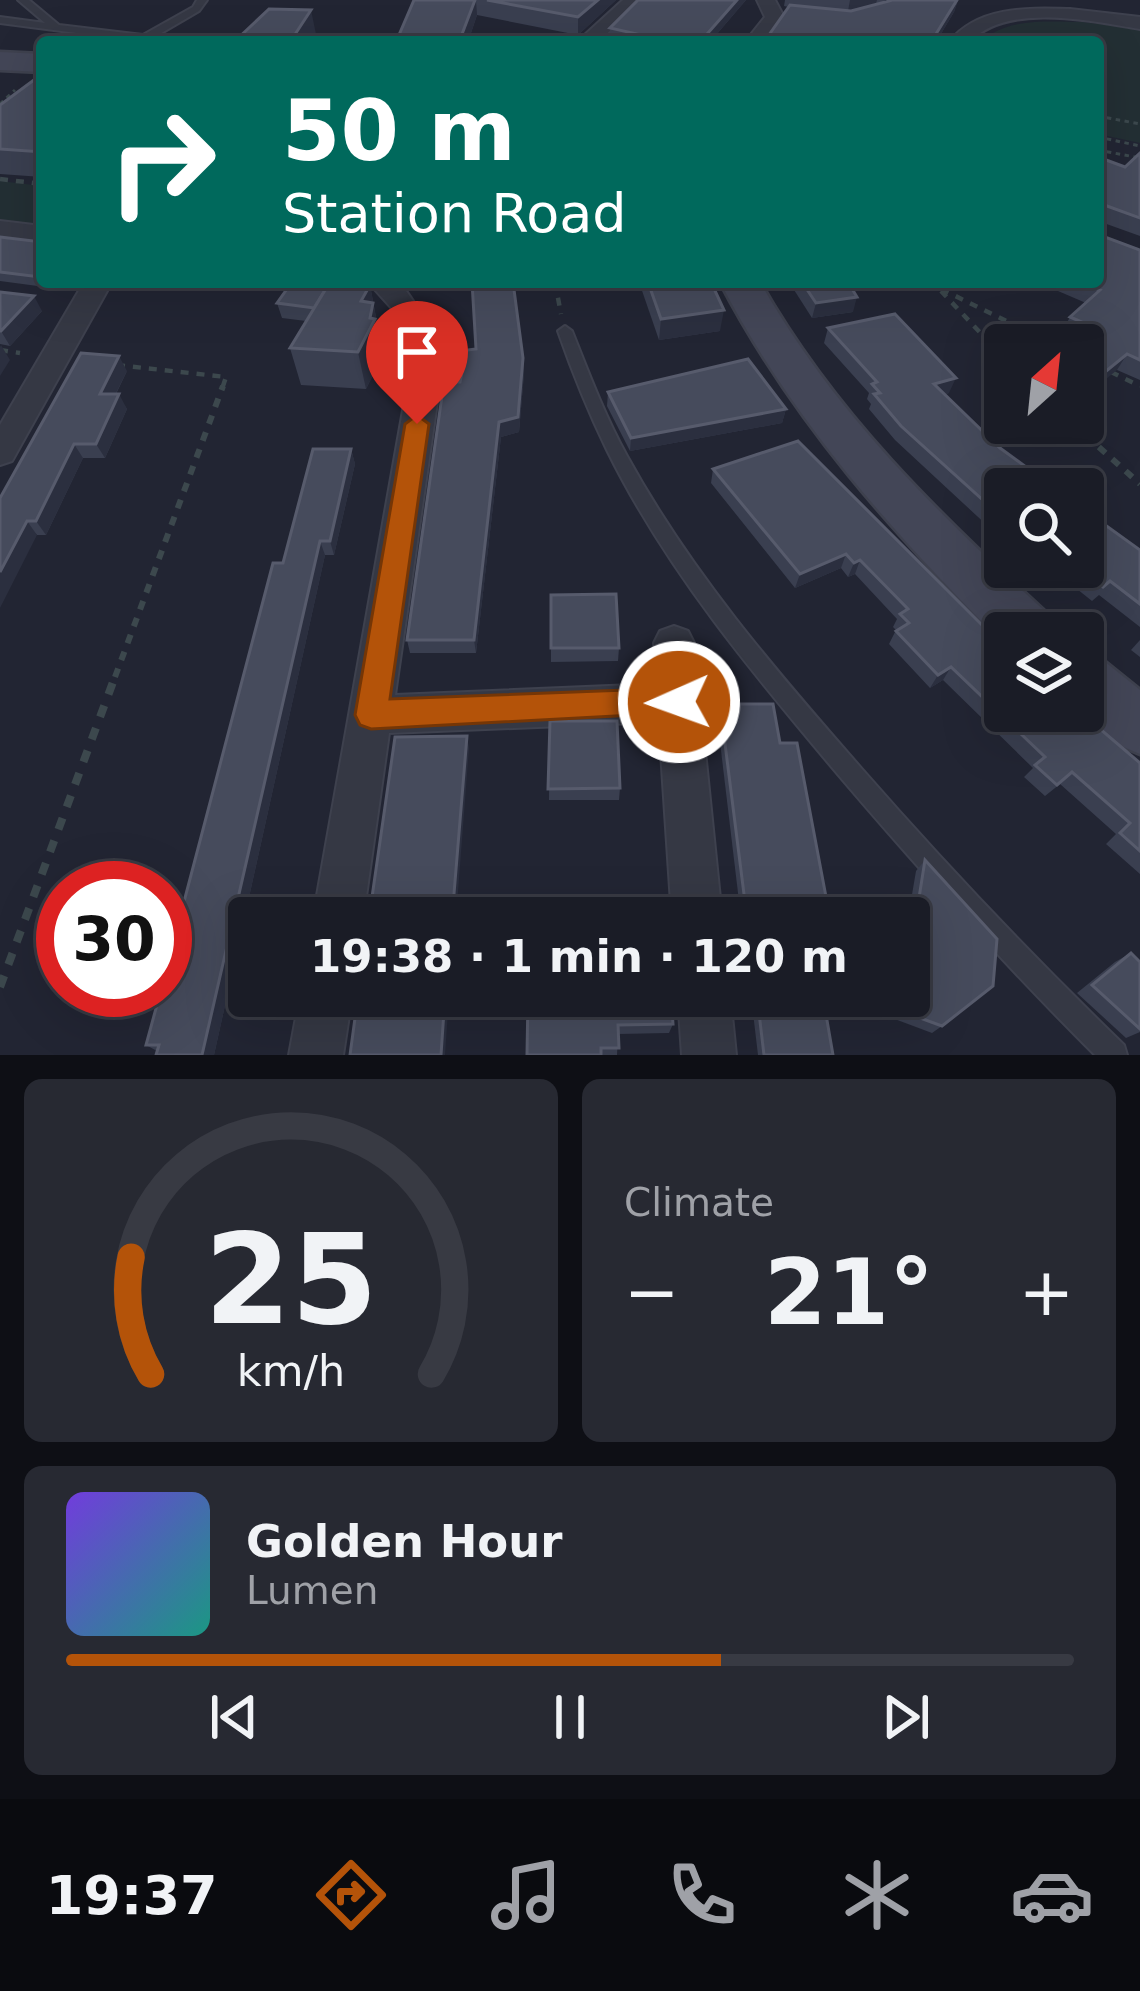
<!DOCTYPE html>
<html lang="en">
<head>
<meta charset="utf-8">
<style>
	:root { --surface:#1a1c26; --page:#272932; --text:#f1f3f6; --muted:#9fa1a7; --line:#383a43; --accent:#b45309 }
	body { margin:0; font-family:"DejaVu Sans",sans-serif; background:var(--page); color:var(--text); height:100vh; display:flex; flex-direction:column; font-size:45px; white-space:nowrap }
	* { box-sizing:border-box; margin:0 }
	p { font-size:39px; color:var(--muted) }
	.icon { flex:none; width:66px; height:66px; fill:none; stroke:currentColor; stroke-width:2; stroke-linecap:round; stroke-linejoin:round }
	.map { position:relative; height:1055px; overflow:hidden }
	.details { display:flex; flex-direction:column; gap:24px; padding:24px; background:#0e0f15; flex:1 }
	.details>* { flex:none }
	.banner { position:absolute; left:36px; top:36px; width:1068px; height:252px; border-radius:12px; box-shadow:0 12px 48px #0002,0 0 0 3px var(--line); background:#00695c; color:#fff; overflow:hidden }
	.needle { width:78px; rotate:27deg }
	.controls { position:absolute; left:984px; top:324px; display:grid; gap:24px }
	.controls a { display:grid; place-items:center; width:120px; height:120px; border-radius:12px; background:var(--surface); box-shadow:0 12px 48px #0002,0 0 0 3px var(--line); font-size:60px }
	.speed { position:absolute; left:36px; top:861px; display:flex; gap:24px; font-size:60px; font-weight:700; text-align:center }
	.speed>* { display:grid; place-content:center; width:156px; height:156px; border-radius:50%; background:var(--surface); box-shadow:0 12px 48px #0002,0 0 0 3px var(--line); line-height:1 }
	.speed .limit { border:18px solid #d22; background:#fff; color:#111 }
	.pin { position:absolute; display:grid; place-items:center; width:102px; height:102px; color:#fff; margin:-123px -51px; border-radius:50% 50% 50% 0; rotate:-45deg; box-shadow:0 0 12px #0007 }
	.pin .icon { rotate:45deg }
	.me { position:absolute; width:132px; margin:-66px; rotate:268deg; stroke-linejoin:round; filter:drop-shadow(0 0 9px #0008) }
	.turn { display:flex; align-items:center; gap:42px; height:252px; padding:0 48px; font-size:54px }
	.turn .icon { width:156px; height:156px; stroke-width:2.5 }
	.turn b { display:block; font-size:84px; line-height:102px }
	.big { font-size:90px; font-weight:700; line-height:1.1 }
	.details .widget { flex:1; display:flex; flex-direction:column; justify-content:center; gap:18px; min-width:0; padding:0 42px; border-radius:18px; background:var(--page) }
	.details .dial { align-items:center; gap:0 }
	.dial svg { height:312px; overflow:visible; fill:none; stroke:var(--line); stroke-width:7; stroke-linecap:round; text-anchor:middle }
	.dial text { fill:var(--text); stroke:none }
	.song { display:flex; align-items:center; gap:36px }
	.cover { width:144px; height:144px; border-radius:18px; background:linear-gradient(135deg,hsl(260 70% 55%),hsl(170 70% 35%)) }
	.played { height:12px; border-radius:6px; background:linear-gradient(90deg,var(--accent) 65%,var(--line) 65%) }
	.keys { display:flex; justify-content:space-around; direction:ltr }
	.heat { display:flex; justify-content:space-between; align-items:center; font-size:66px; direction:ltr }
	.details .tiles { flex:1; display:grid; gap:24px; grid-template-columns:1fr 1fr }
	.widget:last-child { grid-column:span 2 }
	.trip { position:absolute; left:228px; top:897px; width:702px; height:120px; border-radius:12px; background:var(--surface); box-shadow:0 12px 48px #0002,0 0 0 3px var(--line); font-weight:700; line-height:120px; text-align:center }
	.tab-bar { display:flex; height:192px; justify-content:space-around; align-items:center; background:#0a0b0f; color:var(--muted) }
	.tab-bar .icon { width:84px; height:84px }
	.tab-bar .current { color:var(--accent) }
	.tab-bar b { font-size:54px; color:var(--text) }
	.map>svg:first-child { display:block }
</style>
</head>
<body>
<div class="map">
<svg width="1140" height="1055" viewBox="0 0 1140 1055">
	<rect width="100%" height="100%" fill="#222533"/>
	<g fill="#232f34">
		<path d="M1083,22L1140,29V143L1098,134V42H982C1004,17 1051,22 1083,22Z"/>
		<path d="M0,181L42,186V225L0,221Z"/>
	</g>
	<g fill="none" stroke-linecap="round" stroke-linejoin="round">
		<defs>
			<g id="lane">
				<path d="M18,0H29L59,25L143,35L193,7L197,0H207L199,11L146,42L0,23V17L45,23Z"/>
				<path d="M565,326L572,331C589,374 605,416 627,456C690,571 775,670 861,768C945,864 1032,956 1124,1045L1127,1055H1095C1006,966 922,873 841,778C754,675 666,570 607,450C588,411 572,371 558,331Z"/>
			</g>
			<g id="street">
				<path d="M623,0H643L598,42H577Z"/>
				<path d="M757,0H775L784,17L765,42H745L765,17Z"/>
				<path d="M1070,9L1140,17V29C1092,21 1007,2 970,42H949C978,6 1027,8 1070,9Z"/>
				<path d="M0,221L42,226V242L0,237Z"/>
				<path d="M84,282H112L12,461L0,465V425Z"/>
				<path d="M368,282H400L430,326L440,382L395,695L657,684L654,643L660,631L674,626L688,631L694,643L722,918H672L659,722L389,733L363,918H313L408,382L396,313Z"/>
				<path d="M300,996H352L343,1055H289Z"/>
				<path d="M678,996H730L736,1055H682Z"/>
			</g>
			<g id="secondary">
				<path d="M0,52L42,54V72L0,70Z"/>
				<path d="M720,282H760C834,413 939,515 1050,616L1058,633H1005V645C894,534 793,422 720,282Z"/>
				<path d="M1083,653L1104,661L1140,690V754L1119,745L1079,711H1083Z"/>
			</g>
		</defs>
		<use href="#lane" stroke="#3e414e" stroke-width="4"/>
		<use href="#street" stroke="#3e414e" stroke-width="4"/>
		<use href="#secondary" stroke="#3e414e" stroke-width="5"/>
		<g stroke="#3c484d" stroke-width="3" stroke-dasharray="4.5 4.5" stroke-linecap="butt">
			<path d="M0,104L15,90"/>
			<path d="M1098,116L1140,124"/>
			<path d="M1098,137L1140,146"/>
			<path d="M1098,150L1140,158"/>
		</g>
		<g stroke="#3c484d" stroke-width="4.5" stroke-dasharray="8 8" stroke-linecap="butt">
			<path d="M0,179L42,184"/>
			<path d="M555,282L561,314"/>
			<path d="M927,282L1055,345"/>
			<path d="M941,291L1005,359"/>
			<path d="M0,350L20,353"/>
			<path d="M117,365L226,377L222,389"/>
			<path d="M1111,372L1140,386"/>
		</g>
		<g stroke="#3c484d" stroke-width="6" stroke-dasharray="9 9" stroke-linecap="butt">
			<path d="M1072,423L1140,484"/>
			<path d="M115,677L223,386"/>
		</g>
		<path stroke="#3c484d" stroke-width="8" stroke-dasharray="12 12" stroke-linecap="butt" d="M0,987L116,674"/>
		<use href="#lane" fill="#353844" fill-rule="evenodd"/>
		<use href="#street" fill="#353844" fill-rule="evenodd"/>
		<use href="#secondary" fill="#434657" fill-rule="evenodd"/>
	</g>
	<g fill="#3a3f50">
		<path d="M414,0H616L578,35L477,15L468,42H396Z"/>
		<path d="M638,0H746L710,42L610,41V28Z"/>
		<path d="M785,0H958L954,12L936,42L784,6Z"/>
		<path d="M42,74V177L0,174V105Z"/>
		<path d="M1140,153V236L1101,222L1102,236L1140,250V380L1117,370L1078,340L1062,332L1070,317L1086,303L1037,282H1098V157L1125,167Z"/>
		<path d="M0,237L42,242V282H50L45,287L0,281Z"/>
		<path d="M639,282H711L720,331L659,340Z"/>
		<path d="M789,282H848L853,312L812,318Z"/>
		<path d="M370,285L383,355L366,389L301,385L290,348L306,321L282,318L277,303Z"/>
		<path d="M0,292L42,311L10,346L0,344Z"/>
		<path d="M828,328L949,393L945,394L1005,489V542L895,440L869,409L871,404L867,399L869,393L824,343Z"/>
		<path d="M523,358L524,373L519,432L501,437L476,653H410L407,640L460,382Z"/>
		<path d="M127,371L116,394L127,409L105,458H83L46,535H37L0,498Z"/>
		<path d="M608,392L786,409L782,423L630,451L607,406Z"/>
		<path d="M351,449L355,464L334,555H325L214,1055H156L157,1051L146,1045L283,563Z"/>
		<path d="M713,469L1005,648L1140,763V874L1106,844L1116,834L1060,784L1045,796L1024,777L1033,768L943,680L930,688L889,644L896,630L893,627L897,619L855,574L848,577L841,568L795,588L711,483Z"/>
		<path d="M1140,550V627L1099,595L1092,601L1057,573L1046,580L1032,567H1083Z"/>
		<path d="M551,595L619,648L618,661L551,662Z"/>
		<path d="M1140,640V657L1131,650Z"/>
		<path d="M720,704L830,918H741L717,717Z"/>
		<path d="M550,721L620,788L619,800H549Z"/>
		<path d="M925,860L942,1026L932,1033L892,1018L896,996H909L908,918L916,871Z"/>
		<path d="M1131,953L1140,1032L1126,1038L1077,993L1115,962Z"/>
		<path d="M528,996L673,1024L669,1033L618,1034L617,1055H527Z"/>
		<path d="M751,996H845L846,1003L839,1010H825L833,1055H758Z"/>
	</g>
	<g fill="#2b2f3f">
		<path d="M476,0L477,15L468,42H459Z"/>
		<path d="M598,0H616L578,35V17Z"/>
		<path d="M737,0H746L710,42H700Z"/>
		<path d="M850,0H877L875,7L848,11Z"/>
		<path d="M958,0L954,12L936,42H931Z"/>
		<path d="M311,10L316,34L311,42H290Z"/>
		<path d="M370,285L383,355L366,389L358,352L361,301Z"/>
		<path d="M34,296L42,311L10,346L1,331Z"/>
		<path d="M857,297L853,312L812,318L816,303Z"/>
		<path d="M724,310L720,331L659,340L661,319Z"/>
		<path d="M1,345L10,360L0,376V347Z"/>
		<path d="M1127,354L1117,370L1083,398V390Z"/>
		<path d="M119,356L127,371L108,409L100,394Z"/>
		<path d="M523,358L524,373L519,432L501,437L476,653L474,640L499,422Z"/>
		<path d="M956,378L949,393L928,399L934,384Z"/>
		<path d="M119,394L127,409L105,458L96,444Z"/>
		<path d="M786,409L782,423L630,451L631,438Z"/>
		<path d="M74,444L83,458L46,535L36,521Z"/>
		<path d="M351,449L355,464L334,555L330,541Z"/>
		<path d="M27,521L37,535L0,608V572Z"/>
		<path d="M320,541L325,555L214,1055H202Z"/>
		<path d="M846,554L841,568L795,588L800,574Z"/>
		<path d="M860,560L855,574L848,577L854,563Z"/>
		<path d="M1055,567H1061L1057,573L1046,580Z"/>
		<path d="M951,667L943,680L930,688L938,675Z"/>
		<path d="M467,736L469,748L456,918H452Z"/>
		<path d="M445,996H449L445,1055H441Z"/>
	</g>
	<g fill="#464b5c" stroke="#575b6c" stroke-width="3">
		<path d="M414,0H475L459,42H396Z"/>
		<path d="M487,0H598L578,17Z"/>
		<path d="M638,0H737L700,42H672L610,28Z"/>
		<path d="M888,0H957L931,42H764L790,5L851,11L889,1Z"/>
		<path d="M269,9L311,10L290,42H234Z"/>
		<path d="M42,74V152L0,149V105Z"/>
		<path d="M1140,153V218L1107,206L1101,210L1102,236L1140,250V360L1127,354L1083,390V345H1071L1093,327L1070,317L1100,290L1081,282H1098V157L1125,167Z"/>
		<path d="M0,237L42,242V275L40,277L0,272Z"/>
		<path d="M292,282H330L314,308L277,303Z"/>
		<path d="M330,282L370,285L361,301L373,303L370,318L375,319L358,352L290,348Z"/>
		<path d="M472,282H513L523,358L518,417L499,422L474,640H407L444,382H460L467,350L476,349Z"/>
		<path d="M648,282H711L724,310L661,319Z"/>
		<path d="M802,282H848L857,297L816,303Z"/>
		<path d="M0,292L34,296L1,331H0Z"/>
		<path d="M895,314L956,378L934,384L1000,448L1056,489H1005V520L901,426L874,394L880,393L872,384L877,382L828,328Z"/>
		<path d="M81,353L119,356L100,394H119L96,444H74L36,521H27L0,572V498Z"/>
		<path d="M748,359L786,409L631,438L608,392Z"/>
		<path d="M798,441L1005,648V711H1079L1140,763V851L1120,833L1130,823L1072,772L1057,785L1035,765L1045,757L951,667L938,675L896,631L909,623L900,614L908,609L860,560L854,563L846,554L800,574L713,469Z"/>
		<path d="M313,449H351L330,541H320L202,1055H156L159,1045H146L161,990H165V974L273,563H283Z"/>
		<path d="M1083,509L1140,550V604L1110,581L1103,587L1077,567H1083Z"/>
		<path d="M616,594L619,648H551V595Z"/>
		<path d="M720,704H773L780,743H797L830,918H747Z"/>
		<path d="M550,721H617L620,788L548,789Z"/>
		<path d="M467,736L452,918H369L395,737Z"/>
		<path d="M925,860L997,939L993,986L942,1026L901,1011L904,996H909V961Z"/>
		<path d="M1131,953L1140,962V1029L1092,985Z"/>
		<path d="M358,996H445L441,1055H350Z"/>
		<path d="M528,996H671L673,1024L618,1025L619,1048H601V1055H527Z"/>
		<path d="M757,996H845L846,1003H824L833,1055H764Z"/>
	</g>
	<path fill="#b45309" stroke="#753606" stroke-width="3" d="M417,415L429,424L390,699L679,688L690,692L694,702L690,712L371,729L360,725L355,715L405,424Z"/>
</svg>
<div class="controls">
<a><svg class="needle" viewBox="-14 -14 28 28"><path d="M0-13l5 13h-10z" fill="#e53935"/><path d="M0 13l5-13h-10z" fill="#9fa1a7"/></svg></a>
<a><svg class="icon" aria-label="search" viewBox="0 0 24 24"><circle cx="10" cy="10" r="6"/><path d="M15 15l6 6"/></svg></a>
<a><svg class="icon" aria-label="layers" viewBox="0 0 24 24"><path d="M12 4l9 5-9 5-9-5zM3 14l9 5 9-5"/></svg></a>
</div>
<div class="speed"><div class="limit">30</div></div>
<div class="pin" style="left:417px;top:424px;background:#d93025"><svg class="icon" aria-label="arrive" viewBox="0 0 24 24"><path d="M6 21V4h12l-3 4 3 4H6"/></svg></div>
<svg class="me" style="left:679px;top:702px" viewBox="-20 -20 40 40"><circle r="17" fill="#b45309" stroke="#fff" stroke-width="3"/><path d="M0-11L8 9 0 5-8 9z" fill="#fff"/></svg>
<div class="trip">19:38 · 1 min · 120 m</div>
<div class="banner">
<div class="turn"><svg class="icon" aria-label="right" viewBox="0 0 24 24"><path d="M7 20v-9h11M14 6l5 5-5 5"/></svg><div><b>50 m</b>Station Road</div></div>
</div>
</div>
<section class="details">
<div class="tiles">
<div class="widget dial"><svg viewBox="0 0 100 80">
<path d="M14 69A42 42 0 1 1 86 69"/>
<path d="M14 69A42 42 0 0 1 9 39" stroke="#b45309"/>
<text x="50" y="56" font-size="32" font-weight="700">25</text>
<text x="50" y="72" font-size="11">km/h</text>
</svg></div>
<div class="widget"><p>Climate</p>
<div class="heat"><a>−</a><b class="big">21°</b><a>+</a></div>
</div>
<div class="widget">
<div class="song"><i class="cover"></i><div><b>Golden Hour</b><p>Lumen</p></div></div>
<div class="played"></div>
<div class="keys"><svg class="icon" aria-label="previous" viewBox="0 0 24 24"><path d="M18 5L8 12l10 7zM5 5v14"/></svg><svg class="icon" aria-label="pause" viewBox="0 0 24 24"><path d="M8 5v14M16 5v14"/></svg><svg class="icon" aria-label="next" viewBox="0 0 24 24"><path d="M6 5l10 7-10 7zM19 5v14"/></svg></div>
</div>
</div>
</section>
<nav class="tab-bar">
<b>19:37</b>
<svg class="icon current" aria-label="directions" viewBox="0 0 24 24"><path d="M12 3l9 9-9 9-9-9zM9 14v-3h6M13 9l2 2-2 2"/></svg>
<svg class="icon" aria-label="music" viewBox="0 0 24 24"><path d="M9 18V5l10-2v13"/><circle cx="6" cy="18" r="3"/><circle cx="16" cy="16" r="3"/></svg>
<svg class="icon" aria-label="phone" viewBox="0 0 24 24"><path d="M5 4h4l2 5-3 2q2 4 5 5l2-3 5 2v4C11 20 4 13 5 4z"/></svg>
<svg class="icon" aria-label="climate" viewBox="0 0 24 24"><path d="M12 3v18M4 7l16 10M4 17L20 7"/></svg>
<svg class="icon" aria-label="car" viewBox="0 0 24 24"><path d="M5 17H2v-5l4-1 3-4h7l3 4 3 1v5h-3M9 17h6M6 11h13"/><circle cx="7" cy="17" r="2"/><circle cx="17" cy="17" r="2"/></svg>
</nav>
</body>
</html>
